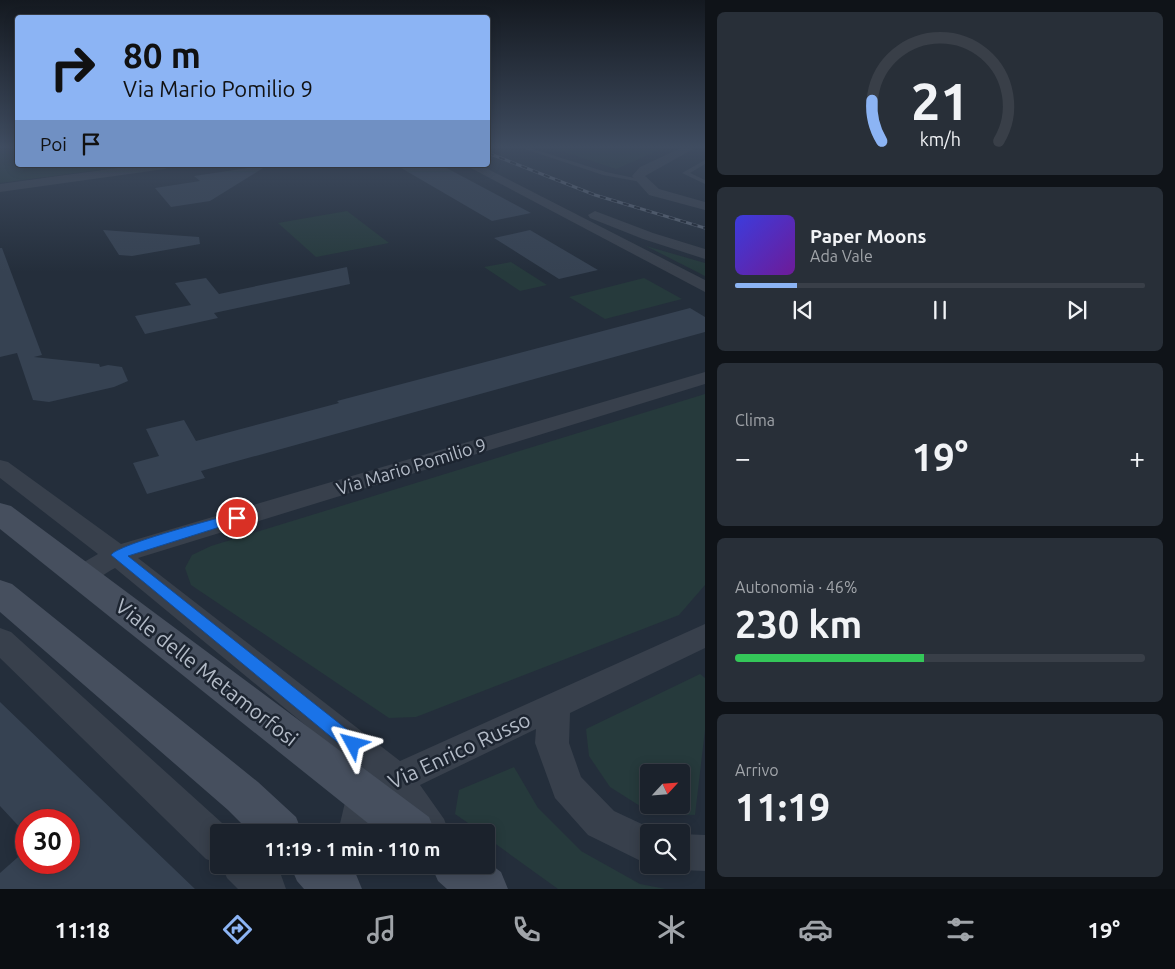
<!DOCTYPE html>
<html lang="it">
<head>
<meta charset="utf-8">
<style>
	:root { --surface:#1b222c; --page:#282f38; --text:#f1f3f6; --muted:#a0a4a9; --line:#393f48; --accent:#8cb4f4 }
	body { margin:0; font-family:Ubuntu,sans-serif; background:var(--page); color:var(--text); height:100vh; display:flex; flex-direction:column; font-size:19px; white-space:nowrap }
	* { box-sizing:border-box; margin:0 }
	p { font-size:16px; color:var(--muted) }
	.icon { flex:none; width:28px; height:28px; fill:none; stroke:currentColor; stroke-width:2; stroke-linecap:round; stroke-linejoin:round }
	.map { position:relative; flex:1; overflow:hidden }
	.sheet { display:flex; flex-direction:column; gap:12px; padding:12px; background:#0f1318; width:470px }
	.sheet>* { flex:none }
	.guide { position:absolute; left:15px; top:15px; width:475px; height:152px; border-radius:5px; box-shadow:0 2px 12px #0003,0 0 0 1px var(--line); background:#8cb4f4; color:#111; overflow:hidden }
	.needle { width:32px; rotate:64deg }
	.fabs { position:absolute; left:640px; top:764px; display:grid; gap:10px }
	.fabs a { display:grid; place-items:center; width:50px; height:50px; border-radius:5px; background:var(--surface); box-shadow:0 2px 12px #0003,0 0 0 1px var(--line); font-size:25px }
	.speed { position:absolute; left:15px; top:809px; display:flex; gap:10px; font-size:25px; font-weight:700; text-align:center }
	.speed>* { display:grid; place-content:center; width:65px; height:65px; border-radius:50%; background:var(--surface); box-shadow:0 2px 12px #0003,0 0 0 1px var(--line); line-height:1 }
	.speed .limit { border:8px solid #d22; background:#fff; color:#111 }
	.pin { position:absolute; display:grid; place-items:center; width:42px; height:42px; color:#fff; margin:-21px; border:2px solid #fff; border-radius:50%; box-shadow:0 1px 5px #0007 }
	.me { position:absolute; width:55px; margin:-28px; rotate:308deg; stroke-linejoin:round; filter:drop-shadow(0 0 4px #0008) }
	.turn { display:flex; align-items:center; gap:18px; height:105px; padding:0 25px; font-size:22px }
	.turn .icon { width:65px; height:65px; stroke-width:2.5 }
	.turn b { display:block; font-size:35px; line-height:42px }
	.then { display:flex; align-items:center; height:48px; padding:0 25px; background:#0003; gap:10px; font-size:19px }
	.big { font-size:38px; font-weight:700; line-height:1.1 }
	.sheet .widget { flex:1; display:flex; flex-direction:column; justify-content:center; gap:8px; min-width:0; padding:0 18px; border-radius:8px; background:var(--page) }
	.sheet .dial { align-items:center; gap:0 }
	.dial svg { height:130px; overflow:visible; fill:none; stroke:var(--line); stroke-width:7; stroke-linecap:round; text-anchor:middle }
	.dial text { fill:var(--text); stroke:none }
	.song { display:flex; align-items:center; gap:15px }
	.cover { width:60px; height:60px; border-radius:8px; background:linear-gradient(135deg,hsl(240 70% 55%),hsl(280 70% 35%)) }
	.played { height:5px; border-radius:2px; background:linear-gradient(90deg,var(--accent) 15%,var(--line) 15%) }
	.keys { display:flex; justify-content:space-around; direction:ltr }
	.heat { display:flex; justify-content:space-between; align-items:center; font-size:28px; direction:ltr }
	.charge { height:8px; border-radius:4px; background:linear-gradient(90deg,#34c759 46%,var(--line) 0) }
	.trip { position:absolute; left:210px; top:824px; width:285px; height:50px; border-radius:5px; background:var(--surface); box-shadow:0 2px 12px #0003,0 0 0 1px var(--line); font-weight:700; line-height:50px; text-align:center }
	.dock { display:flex; height:80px; justify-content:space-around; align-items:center; background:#0b0e12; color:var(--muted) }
	.dock .icon { width:35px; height:35px }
	.dock .current { color:var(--accent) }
	.dock b { font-size:22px; color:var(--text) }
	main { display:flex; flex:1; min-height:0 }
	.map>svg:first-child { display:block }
</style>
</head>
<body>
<main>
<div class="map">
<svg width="705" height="889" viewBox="0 0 705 889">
	<rect width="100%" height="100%" fill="#242e3b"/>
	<g fill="#263a3c" fill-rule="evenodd">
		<path d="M0,148H17L18,165H137L0,183Z"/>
		<path d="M552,148H664L616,169Z"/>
		<path d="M347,211L389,243L316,257L278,223Z"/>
		<path d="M646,246L705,263V276Z"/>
		<path d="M511,262L547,285L520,291L484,267Z"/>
		<path d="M644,278L682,299L605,319L569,297Z"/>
		<path d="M705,394V585L679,615L416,717L389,718L191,585L185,568L192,555L211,546Z"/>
		<path d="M700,674L705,678V730L695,815L669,814L640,806L610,787L589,756L586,729ZM649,772H681V805H649Z"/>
		<path d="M514,767L538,808L581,851L640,884L666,889H558L486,837V832H481L455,814L459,790Z"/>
	</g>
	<g fill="#364252">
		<path d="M268,165L210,201L171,207L155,188L200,181L194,176Z"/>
		<path d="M396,165H441L531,213L492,221Z"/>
		<path d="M103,230L199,237L200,244L132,256L119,255Z"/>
		<path d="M530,230L598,270L559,279L494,238Z"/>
		<path d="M0,248H2L42,355L34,357L99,364L100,367L108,365L122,367L128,381L114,387L49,402L33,400L17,353L0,357Z"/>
		<path d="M347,267L350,284L214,313L218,318L145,334L135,316L191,305L175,283L206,278L219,294Z"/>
		<path d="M690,308L705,317V332L201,471L205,478L147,494L133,463L159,456L146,429L184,420L196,441L339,403L337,401Z"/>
		<path d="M0,702L195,889H0V873L26,850V862H69V820H26V834L0,806Z"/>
	</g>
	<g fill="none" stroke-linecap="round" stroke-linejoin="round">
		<g fill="#38404c" fill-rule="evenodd">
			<path d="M522,148H530L606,172L644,180L641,182L603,175Z"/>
			<path d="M705,160V164L690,173L705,180V184L682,173Z"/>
		</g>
		<g fill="#38404c" fill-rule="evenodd">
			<path d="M681,148H695L645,176L659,189L705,202V210L649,195L632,176L640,167Z"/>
			<path d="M139,165H171L165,169L0,192V184Z"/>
			<path d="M465,165H480L705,280V292Z"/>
			<path d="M595,211L653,233L705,249V259L643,239L590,218L588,215Z"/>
			<path d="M705,372V384L138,558L400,761L705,624V648L570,713L569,743L581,777L614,811L659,832H649V865L588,835L555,798L535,743L536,729L420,785L444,819L449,832H410L390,800L380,804L374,832H338L347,794L352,782L367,776L115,568C100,576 90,588 72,583L68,576L72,569L98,554L0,478V460L8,462L121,544Z"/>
			<path d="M0,628L11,632L232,832H219V864L206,859L0,658Z"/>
			<path d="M681,834L705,835V871L681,870L668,865H681Z"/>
			<path d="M221,865H269L281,875L286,889H238L227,878Z"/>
		</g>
		<g fill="#464f5e" fill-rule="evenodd">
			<path d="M0,503L11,506L429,817L435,832H379L0,529Z"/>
			<path d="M0,580L12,584L258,782L296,817L302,832H250L228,810L0,612Z"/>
			<path d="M486,861L501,872L508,889H447L438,881L431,865H486Z"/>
			<path d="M290,865H347L355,872L362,889H304L297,881Z"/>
		</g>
		<defs>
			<path id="rail" d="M488,153L595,195L705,228"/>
		</defs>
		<use href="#rail" stroke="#5a6473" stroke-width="3"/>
		<use href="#rail" stroke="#1d2531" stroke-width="2" stroke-dasharray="6" stroke-linecap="butt"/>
	</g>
	<linearGradient id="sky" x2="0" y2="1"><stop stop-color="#141920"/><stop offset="0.54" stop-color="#3f4c60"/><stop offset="1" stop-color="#3f4c60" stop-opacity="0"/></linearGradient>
	<rect width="705" height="272" fill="url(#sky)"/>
	<path fill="#1a73e8" stroke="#114b97" d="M237,513L242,515L244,518L242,520L128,556L359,739L361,744L359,750L353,752L347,750L111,555C118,544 219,518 237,513Z"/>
	<g text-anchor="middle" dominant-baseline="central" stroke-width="5" stroke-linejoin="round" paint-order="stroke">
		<g font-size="18" fill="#b3bbc7" stroke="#1d2531">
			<text transform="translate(411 466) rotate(-17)">Via Mario Pomilio 9</text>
		</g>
		<g font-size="21" fill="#b3bbc7" stroke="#1d2531">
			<text transform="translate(207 672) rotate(38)">Viale delle Metamorfosi</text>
			<text transform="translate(459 750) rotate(-25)">Via Enrico Russo</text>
		</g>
	</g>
</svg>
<div class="fabs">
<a><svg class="needle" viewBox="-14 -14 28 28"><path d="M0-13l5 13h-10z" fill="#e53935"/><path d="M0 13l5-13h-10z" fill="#a0a4a9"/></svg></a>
<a><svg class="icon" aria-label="search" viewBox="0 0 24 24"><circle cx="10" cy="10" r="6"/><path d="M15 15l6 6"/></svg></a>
</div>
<div class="speed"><div class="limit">30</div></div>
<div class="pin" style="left:237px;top:518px;background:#d93025"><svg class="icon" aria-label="arrive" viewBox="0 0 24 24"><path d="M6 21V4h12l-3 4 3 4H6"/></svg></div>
<svg class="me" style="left:353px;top:744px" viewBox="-20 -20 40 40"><path d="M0-17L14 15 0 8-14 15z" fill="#1a73e8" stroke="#fff" stroke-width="4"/></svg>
<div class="trip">11:19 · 1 min · 110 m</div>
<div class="guide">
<div class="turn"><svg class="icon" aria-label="right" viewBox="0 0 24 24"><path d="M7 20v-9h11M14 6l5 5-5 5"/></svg><div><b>80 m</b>Via Mario Pomilio 9</div></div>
<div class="then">Poi<svg class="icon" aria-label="arrive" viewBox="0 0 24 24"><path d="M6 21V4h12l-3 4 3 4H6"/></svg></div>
</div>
</div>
<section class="sheet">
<div class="widget dial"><svg viewBox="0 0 100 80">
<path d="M14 69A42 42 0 1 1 86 69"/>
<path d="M14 69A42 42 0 0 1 8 44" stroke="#8cb4f4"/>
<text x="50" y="56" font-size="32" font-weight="700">21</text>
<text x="50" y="72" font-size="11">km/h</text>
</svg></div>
<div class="widget">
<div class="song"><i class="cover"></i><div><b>Paper Moons</b><p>Ada Vale</p></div></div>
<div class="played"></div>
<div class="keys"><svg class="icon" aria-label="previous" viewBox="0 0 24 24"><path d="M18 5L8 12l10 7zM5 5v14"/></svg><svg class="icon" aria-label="pause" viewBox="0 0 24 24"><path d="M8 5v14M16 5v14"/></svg><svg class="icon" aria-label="next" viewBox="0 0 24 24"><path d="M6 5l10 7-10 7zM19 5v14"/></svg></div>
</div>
<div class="widget"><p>Clima</p>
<div class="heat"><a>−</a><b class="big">19°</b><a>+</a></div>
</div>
<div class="widget"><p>Autonomia · 46%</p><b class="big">230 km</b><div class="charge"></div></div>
<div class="widget"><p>Arrivo</p><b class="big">11:19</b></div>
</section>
</main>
<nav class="dock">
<b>11:18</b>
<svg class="icon current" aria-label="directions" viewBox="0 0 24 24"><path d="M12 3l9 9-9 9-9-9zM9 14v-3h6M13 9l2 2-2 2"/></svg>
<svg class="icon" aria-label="music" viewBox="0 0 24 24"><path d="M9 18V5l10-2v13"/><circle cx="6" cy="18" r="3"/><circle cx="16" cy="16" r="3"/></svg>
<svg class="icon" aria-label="phone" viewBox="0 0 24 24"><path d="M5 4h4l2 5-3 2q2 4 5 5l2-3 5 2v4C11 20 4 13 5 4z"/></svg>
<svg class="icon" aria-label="climate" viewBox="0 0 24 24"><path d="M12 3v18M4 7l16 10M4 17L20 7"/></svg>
<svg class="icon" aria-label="car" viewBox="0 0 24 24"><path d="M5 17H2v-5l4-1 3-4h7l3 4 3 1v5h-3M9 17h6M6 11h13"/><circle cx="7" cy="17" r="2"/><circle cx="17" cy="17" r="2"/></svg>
<svg class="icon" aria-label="filters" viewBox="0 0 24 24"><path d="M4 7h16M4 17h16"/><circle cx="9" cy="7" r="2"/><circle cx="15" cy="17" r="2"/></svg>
<b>19°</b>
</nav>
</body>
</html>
